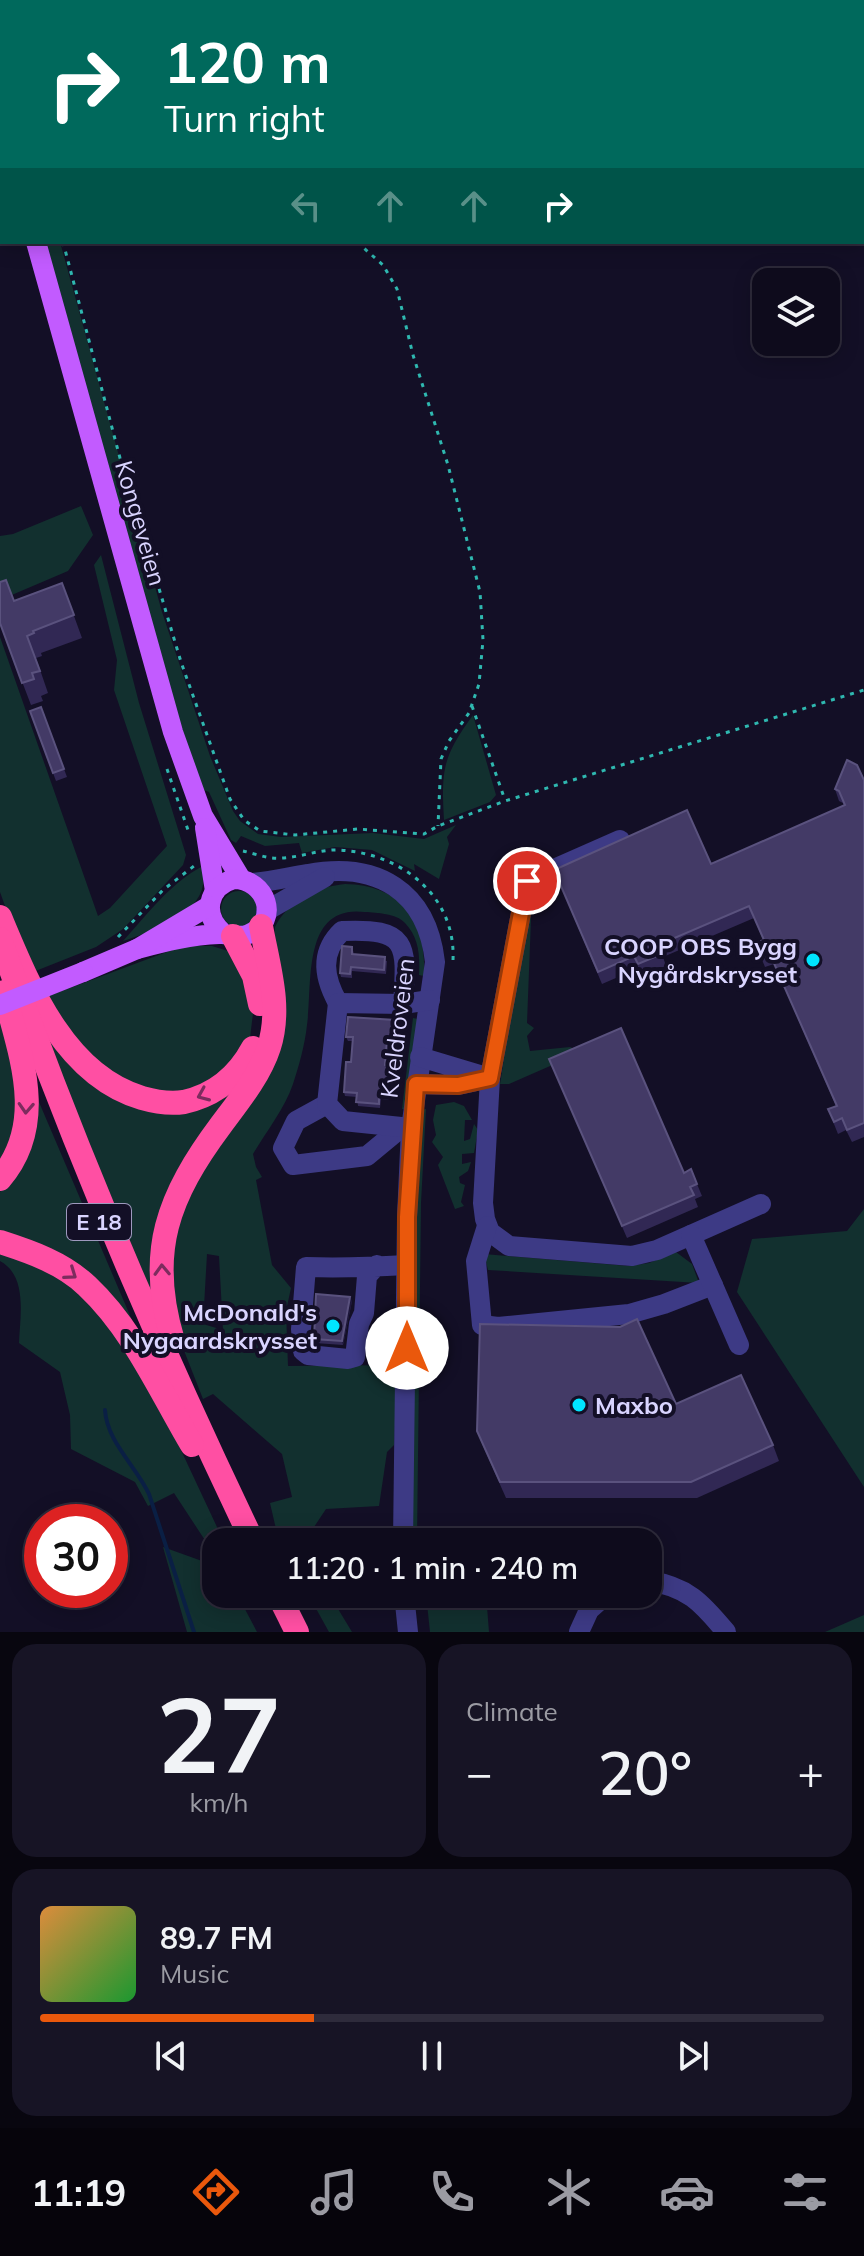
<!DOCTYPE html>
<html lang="en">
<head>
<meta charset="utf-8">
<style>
	:root { --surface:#0e0b1c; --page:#171425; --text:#f1f3f6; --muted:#9b9ba3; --line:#2e2b3b; --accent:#ea580c }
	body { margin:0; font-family:Mulish,sans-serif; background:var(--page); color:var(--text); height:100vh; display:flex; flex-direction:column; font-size:30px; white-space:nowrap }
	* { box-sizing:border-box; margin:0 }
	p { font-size:26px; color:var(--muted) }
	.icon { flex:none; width:44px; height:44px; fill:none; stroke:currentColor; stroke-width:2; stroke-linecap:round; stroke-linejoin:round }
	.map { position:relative; height:1632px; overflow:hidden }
	.panel { display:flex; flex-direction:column; gap:12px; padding:12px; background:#08060f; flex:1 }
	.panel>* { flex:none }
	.top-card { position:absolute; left:0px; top:0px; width:864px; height:244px; box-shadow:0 4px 20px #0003,0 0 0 2px var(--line); background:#00695c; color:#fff; overflow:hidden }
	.fabs { position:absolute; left:752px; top:268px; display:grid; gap:16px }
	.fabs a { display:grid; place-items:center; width:88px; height:88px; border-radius:16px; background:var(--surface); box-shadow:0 4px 20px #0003,0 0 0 2px var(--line); font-size:40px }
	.speed { position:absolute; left:24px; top:1504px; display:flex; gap:16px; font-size:40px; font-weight:700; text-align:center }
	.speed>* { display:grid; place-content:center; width:104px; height:104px; border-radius:50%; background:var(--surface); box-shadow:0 4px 20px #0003,0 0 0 2px var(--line); line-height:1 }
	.speed .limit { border:12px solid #d22; background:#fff; color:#111 }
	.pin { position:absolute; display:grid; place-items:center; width:68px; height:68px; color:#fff; margin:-34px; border:4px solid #fff; border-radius:50%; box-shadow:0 2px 8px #0007 }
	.me { position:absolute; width:88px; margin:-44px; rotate:0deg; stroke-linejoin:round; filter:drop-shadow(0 0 6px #0008) }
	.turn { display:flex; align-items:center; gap:28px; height:168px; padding:0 32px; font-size:36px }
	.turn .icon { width:104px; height:104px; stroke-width:2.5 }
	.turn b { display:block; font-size:56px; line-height:68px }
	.lanes { display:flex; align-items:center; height:76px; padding:0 32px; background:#0003; justify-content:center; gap:40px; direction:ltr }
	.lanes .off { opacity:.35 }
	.big { font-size:60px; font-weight:600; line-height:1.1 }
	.panel .widget { flex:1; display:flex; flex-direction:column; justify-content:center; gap:12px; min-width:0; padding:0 28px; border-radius:24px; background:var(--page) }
	.panel .dial { align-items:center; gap:0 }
	.dial b { font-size:104px; line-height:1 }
	.song { display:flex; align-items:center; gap:24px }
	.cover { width:96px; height:96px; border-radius:12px; background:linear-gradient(135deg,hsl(30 70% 55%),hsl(130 70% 35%)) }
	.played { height:8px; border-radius:4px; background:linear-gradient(90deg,var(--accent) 35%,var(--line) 35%) }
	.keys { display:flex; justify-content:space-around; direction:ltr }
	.heat { display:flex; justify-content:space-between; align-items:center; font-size:44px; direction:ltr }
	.panel .tiles { flex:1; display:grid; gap:12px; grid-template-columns:1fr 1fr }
	.widget:last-child { grid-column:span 2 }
	.trip { position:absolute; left:202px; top:1528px; width:460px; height:80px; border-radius:24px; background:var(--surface); box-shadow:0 4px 20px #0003,0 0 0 2px var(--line); font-weight:600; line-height:80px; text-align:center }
	.menu { display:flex; height:128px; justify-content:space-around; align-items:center; background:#06040b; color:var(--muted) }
	.menu .icon { width:56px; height:56px }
	.menu .active { color:var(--accent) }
	.menu b { font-size:36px; color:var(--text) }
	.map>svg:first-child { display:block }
</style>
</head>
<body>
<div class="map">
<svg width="864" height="1632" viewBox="0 0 864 1632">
	<rect width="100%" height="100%" fill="#130f26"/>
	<g fill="#12302f" fill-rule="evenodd">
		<path d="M43,242H60L162,612L210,756L233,811L240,821L258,834L281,837L373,833L424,839L456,825L447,837L449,844L439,879L414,864L415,871L372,850L335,847L302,853L299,843L265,846L241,836L236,843L231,840L209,792L201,789L180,725Z"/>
		<path d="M81,506L93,535L68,571L0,600V536L13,534Z"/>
		<path d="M101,555L139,703L186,855L183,865L123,929L96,947L33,972L18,942L0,892V637L98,916L110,908L167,846L114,690L117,660L94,565Z"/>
		<path d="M473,715L496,795L490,802L444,820C441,769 443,756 473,715Z"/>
		<path d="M203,866C203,872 204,880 203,885C198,916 148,933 123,941C146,916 171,882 203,866Z"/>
		<path d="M345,884C402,885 427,922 424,976L419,975C420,955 419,938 405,923C396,913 377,913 365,912C301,904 313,984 307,1025C305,1044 299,1066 293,1084C285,1108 266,1132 253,1154L256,1167L262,1177L256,1180L272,1265L291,1288L286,1311L288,1366L398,1365L394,1445L387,1452L379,1506L326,1509L304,1542H279L270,1503L292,1497L282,1454L213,1394L203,1399L183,1348L170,1283L171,1253L185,1198L264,1080L275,927C288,901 315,887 345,884ZM207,1254L219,1256L223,1330L203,1324Z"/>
		<circle cx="239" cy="909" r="18"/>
		<path d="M530,892L532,893L527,1023L534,1028L527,1036L530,1051L570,1047L582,1052L509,1084H500Z"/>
		<path d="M183,946H212L228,951L240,968L254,1005L250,1038L220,1078L162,1098L105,1075L43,998Z"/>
		<path d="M31,1005L126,1101L236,1085L175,1191L164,1328Z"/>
		<path d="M413,1018L418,1019L404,1109H402Z"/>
		<path d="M0,1019L14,1053L20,1117L0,1166Z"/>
		<path d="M33,1088L143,1346L121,1313L0,1235V1192L17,1173Z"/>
		<path d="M454,1102L464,1106L472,1120H465L464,1141L470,1139L474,1124L478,1130L474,1153L462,1154V1164L471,1162L468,1171L459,1177L460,1183L465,1185L461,1202L464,1206L455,1209L438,1165L443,1157L432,1142L436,1135L433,1120L436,1105Z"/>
		<path d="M426,1109L421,1203L417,1542H411L414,1259L421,1110Z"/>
		<path d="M864,1209V1487L737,1292L752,1239L847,1231Z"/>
		<path d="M0,1249L61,1278L106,1317L165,1416L224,1542H216V1557L174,1493L148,1506L135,1482L71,1449L70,1415L60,1372L19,1343C20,1317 28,1276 0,1261Z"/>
		<path d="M676,1252L692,1264L699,1283L488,1270L484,1254L629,1266L649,1263Z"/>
		<path d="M163,1547L216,1566V1594H237L257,1632H187Z"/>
		<path d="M308,1594H329L352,1632H329Z"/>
		<path d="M426,1594H486L489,1632H430Z"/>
		<path d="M864,1615V1632H825Z"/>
	</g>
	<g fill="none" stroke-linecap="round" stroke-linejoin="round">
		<path stroke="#0a1f44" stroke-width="4" d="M105,1410C107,1442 136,1466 149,1494L194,1632"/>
		<g stroke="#2fb8b0" stroke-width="3" stroke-dasharray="4 6" stroke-linecap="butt">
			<path d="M305,2V0"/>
			<path d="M0,157H2"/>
			<path d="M0,177L2,184"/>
			<path d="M63,242L120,458L181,662L230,799L244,820L260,831L295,835L358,829L424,834L438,826L505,801L864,690"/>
			<path d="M357,242L383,265L397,289L413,355L448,465L480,592L483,640L479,684L469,713L449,741L441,759L438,826"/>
			<path d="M472,706L505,800"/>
			<path d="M167,769L188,830"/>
			<path d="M243,851C252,853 263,857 272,858C295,860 317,849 339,850C400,853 456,895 453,960"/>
			<path d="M118,937L163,890L194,866"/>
		</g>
		<g stroke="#3d3a85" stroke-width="20">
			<path d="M620,840L527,881L490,1078L483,1203L485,1219L490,1232L509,1246L632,1256L657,1250L761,1204"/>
			<path d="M253,883C272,881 289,877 308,874C377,861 427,891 435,962L411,1128L407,1217L403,1542"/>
			<path d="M266,911L325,877"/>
			<path d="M338,1003C324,978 319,953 342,931C409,928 407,944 403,1004"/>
			<path d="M416,1084L458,1085L490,1078L420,1057"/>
			<path d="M327,1104L296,1121L283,1148L293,1165L367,1156L402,1127"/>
			<path d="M411,1128L343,1121L327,1104L338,1003L403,1004L430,1000"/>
			<path d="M487,1226L476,1261L482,1325L498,1327L629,1314L664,1304L713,1285"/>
			<path d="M691,1235L739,1345"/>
			<path d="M377,1265L367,1276L364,1313L359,1324L355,1357L348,1359L308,1355L303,1351L301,1329L306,1267C340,1268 373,1267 406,1265"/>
			<path d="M648,1581C687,1586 702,1603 726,1632"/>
			<path d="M404,1594L408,1632"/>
			<path d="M579,1632L589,1610L607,1594"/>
		</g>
		<g stroke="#c25bff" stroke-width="20">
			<path d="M0,114L2,121"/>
			<path d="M36,242L173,732L203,816L241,879"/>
			<path d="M205,828L215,891"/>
			<path d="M137,949C164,942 191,935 219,934C229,933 238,939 249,934C281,921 266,879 234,879C207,887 202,915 223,933"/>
			<path d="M83,972L137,949L209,906"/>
		</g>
		<g stroke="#ff4fa3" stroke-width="24">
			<path d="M0,917C29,986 64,1075 142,1098C156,1102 170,1104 184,1102C216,1095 238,1076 253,1048"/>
			<path d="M233,936L254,976L260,1004"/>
			<path d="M0,939C72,1145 159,1346 253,1542"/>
			<path d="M0,1179C48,1123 20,1054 4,992"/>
			<path d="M0,1242C31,1252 63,1263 87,1286C133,1329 160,1391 192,1445"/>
			<path d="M173,1341C146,1252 168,1196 221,1125C239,1101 260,1075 269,1047C282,1007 268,965 261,926"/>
			<path d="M278,1594L297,1632"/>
		</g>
		<path stroke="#c25bff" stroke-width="20" d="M0,1005L83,972"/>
	</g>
	<g fill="#312854">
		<path d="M62,583L82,638L41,653L42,656L36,658L48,693L41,696L43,701L31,705L0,624L14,601Z"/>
		<path d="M41,707L67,777L56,781L30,711Z"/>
		<path d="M864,780V1137L852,1142L846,1130L838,1134L828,1109L836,1106L774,964L765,967L755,943L763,940L754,918L663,957L666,966L642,976L639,968L602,984L554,870L711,864L844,805L843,803L839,801L835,789Z"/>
		<path d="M352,947L354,954L387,961L386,974L352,971V978L341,977L340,973Z"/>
		<path d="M395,1020L397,1025L395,1045L389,1044L387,1065L390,1066L391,1070L389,1100L381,1099L380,1108L358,1106L357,1097L345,1096L344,1092L351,1062L353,1041H348L346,1037Z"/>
		<path d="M549,1059L697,1184L702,1196L695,1199L698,1207L627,1238Z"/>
		<path d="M352,1301L343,1345L315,1343L314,1339Z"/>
		<path d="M676,1404L773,1445L779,1461L697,1498H506L483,1446L477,1431Z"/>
	</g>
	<g fill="#1d163a">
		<path d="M395,1020L397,1025L395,1045L394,1041Z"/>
		<path d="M387,1040L389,1044L387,1069L385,1065Z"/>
		<path d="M390,1066L391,1070L389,1100L387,1096Z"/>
		<path d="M350,1297L352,1301L343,1345L342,1341Z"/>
	</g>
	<g fill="#433a66" stroke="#5a527e" stroke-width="2">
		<path d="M162,0H276V2H161Z"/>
		<path d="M6,580L14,601L62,583L74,615L33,631L34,633L27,636L40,671L32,673L34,679L22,683L0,623V582Z"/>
		<path d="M41,707L64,769L53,773L30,711Z"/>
		<path d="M847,760L857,765L864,780V1123L847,1130L842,1118L834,1122L828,1109L837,1106L769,952L761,955L755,943L764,940L749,906L658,945L662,954L638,964L634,956L598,972L554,870L687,810L711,864L845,805L839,791L835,789Z"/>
		<path d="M342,946L352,947V954L385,957L384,970L351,967L350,974L340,973Z"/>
		<path d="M348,1017L395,1020L394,1041L387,1040L385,1065L390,1066L387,1096L379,1095V1104L356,1102L357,1093L344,1092L346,1062H351L353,1037H346Z"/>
		<path d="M621,1028L684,1173L691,1169L697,1184L690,1187L694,1195L622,1226L549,1059Z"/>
		<path d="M316,1294L350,1297L342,1341L314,1339Z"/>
		<path d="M637,1319L676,1404L741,1375L773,1445L691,1482H500L477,1431L480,1324L620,1327Z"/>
	</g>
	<defs><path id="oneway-chevron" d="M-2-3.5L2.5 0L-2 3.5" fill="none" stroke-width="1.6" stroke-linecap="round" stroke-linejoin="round" transform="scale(2)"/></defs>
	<g stroke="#7d2c5e">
		<use href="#oneway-chevron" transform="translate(203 1095) rotate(157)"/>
		<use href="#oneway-chevron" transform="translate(26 1108) rotate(93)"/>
		<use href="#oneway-chevron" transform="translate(162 1270) rotate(-92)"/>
		<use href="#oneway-chevron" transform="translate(71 1274) rotate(35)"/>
	</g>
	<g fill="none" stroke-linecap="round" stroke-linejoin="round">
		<defs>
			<path id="route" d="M407,1348V1217L416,1084L458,1085L490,1078L527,881"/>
		</defs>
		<use href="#route" stroke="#983908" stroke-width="20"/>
		<use href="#route" stroke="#ea580c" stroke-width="14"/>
	</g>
	<g fill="#00e5ff" stroke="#130f26" stroke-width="3">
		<circle cx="813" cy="960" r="8"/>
		<circle cx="333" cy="1326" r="8"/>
		<circle cx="579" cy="1405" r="8"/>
	</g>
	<g text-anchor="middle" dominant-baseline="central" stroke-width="8" stroke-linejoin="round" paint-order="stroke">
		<rect fill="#130f26" stroke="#9e99be" stroke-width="2" x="67" y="1204" width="64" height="36" rx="6"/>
		<g font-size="22" font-weight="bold" fill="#d9d4ff">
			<text x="99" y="1222">E 18</text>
		</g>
		<g font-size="24" fill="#d9d4ff" stroke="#130f26">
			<text transform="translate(141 523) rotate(74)">Kongeveien</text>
			<text transform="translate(397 1028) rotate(-83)">Kveldroveien</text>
		</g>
		<g font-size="24" font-weight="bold" fill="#d9d4ff" stroke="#130f26" text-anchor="end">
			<text x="797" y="946">COOP OBS Bygg<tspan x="797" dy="28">Nygårdskrysset</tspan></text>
			<text x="317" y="1312">McDonald's<tspan x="317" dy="28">Nygaardskrysset</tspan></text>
			<text x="595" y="1405" text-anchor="start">Maxbo</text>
		</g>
	</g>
</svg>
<div class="fabs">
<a><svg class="icon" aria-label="layers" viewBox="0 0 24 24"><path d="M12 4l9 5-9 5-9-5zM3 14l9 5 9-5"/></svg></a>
</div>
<div class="speed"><div class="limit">30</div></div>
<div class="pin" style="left:527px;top:881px;background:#d93025"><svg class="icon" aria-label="arrive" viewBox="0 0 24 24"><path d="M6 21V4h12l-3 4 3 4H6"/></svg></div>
<svg class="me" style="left:407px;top:1348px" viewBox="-20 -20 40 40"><circle r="19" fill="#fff"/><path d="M0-13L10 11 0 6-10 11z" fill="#ea580c"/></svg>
<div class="trip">11:20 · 1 min · 240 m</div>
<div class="top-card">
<div class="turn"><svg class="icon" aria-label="right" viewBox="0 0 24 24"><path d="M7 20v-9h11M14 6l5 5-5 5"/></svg><div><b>120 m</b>Turn right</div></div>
<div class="lanes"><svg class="icon off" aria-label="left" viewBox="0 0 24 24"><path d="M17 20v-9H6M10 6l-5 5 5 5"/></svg><svg class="icon off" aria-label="ahead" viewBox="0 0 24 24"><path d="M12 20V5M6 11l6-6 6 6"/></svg><svg class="icon off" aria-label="ahead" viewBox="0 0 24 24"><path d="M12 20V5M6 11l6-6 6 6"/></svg><svg class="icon" aria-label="right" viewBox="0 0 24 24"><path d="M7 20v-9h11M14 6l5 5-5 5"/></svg></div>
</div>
</div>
<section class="panel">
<div class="tiles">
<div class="widget dial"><b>27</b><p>km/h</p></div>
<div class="widget"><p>Climate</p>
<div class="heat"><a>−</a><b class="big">20°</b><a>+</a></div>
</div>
<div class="widget">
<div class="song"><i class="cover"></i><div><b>89.7 FM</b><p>Music</p></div></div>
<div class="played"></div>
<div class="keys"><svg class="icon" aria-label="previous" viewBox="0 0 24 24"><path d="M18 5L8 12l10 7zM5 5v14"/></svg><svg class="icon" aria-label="pause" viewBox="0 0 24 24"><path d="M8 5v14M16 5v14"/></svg><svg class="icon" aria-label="next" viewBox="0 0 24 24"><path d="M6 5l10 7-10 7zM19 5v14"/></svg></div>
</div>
</div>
</section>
<nav class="menu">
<b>11:19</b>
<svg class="icon active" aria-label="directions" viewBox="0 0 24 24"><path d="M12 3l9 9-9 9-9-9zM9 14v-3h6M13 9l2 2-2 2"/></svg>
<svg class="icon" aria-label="music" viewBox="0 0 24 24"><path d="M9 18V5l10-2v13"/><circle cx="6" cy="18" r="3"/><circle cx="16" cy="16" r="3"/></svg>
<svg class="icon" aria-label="phone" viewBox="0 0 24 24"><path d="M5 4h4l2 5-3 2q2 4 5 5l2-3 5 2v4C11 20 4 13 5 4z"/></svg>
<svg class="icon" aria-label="climate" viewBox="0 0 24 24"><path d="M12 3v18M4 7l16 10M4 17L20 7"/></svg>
<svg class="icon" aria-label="car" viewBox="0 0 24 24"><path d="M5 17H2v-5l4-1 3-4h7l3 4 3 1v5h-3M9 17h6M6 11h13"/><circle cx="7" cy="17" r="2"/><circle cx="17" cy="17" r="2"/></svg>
<svg class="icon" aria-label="filters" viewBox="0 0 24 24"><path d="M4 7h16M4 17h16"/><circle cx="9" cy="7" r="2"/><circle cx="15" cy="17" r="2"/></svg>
</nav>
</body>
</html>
